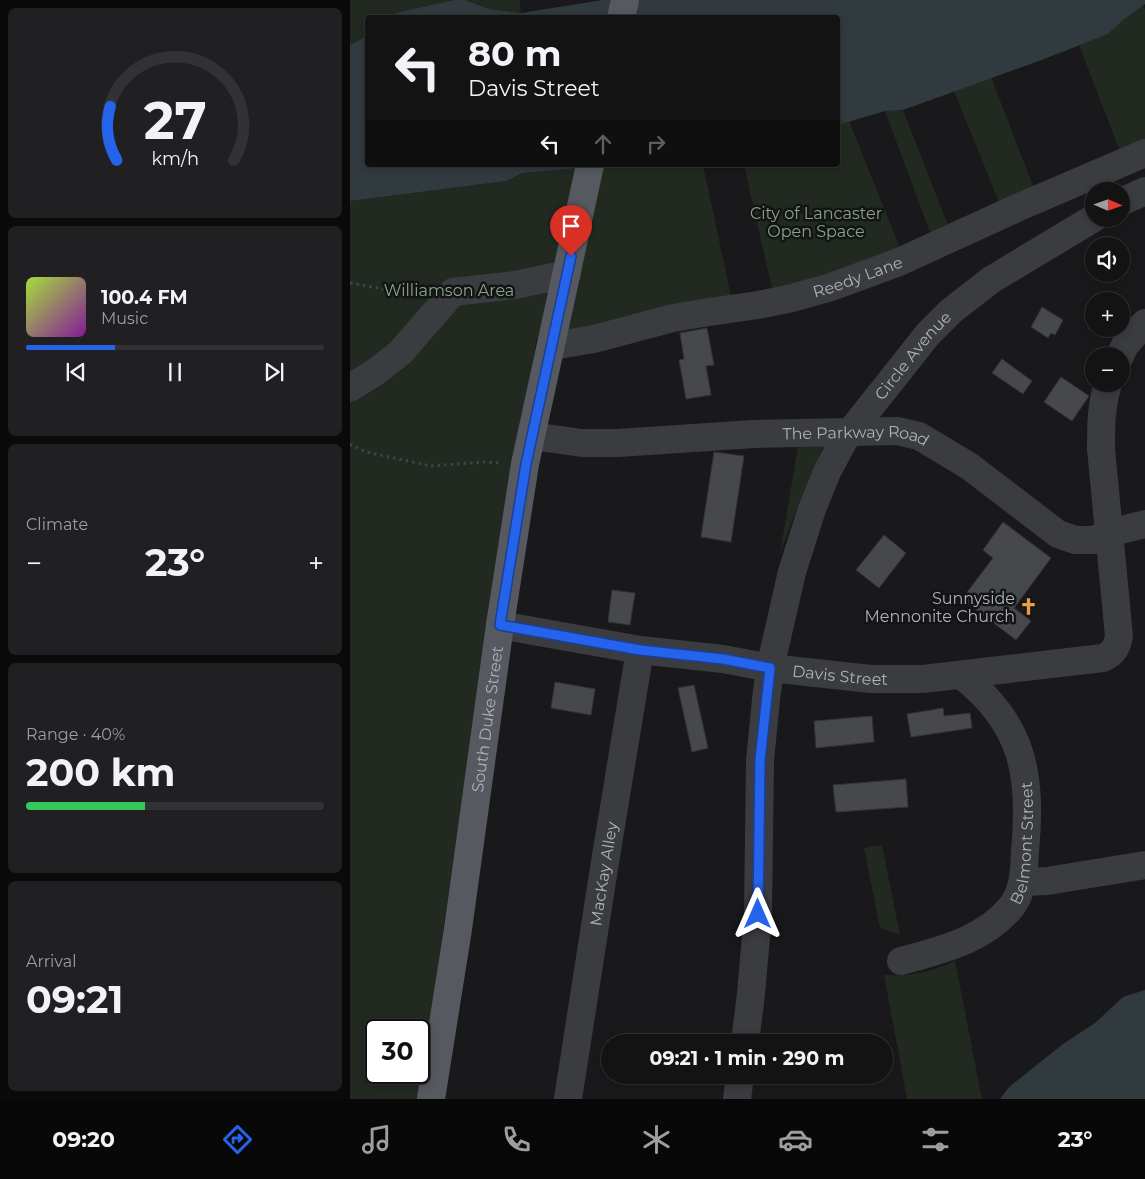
<!DOCTYPE html>
<html lang="en">
<head>
<meta charset="utf-8">
<style>
	:root { --surface:#131314; --page:#202022; --text:#f1f3f6; --muted:#9d9ea0; --line:#323234; --accent:#2563eb }
	body { margin:0; font-family:Montserrat,sans-serif; background:var(--page); color:var(--text); height:100vh; display:flex; flex-direction:column; font-size:19px; white-space:nowrap }
	* { box-sizing:border-box; margin:0 }
	p { font-size:16px; color:var(--muted) }
	.icon { flex:none; width:28px; height:28px; fill:none; stroke:currentColor; stroke-width:2; stroke-linecap:round; stroke-linejoin:round }
	.map { position:relative; flex:1; overflow:hidden }
	.sheet { display:flex; flex-direction:column; gap:8px; padding:8px; background:#0a0a0b; width:350px }
	.sheet>* { flex:none }
	.banner { position:absolute; left:15px; top:15px; width:475px; height:152px; border-radius:5px; box-shadow:0 2px 8px #0003,0 0 0 1px var(--line); background:#131314; color:var(--text); overflow:hidden }
	.needle { width:32px; rotate:92deg }
	.fabs { position:absolute; left:735px; top:182px; display:grid; gap:10px }
	.fabs a { display:grid; place-items:center; width:45px; height:45px; border-radius:50%; background:var(--surface); box-shadow:0 2px 8px #0003,0 0 0 1px var(--line); font-size:25px }
	.speed { position:absolute; left:15px; top:1019px; display:flex; gap:10px; font-size:25px; font-weight:700; text-align:center }
	.speed>* { display:grid; place-content:center; width:65px; height:65px; border-radius:50%; background:var(--surface); box-shadow:0 2px 8px #0003,0 0 0 1px var(--line); line-height:1 }
	.speed .limit { border:2px solid #111; border-radius:8px; background:#fff; color:#111 }
	.pin { position:absolute; display:grid; place-items:center; width:42px; height:42px; color:#fff; margin:-51px -21px; border-radius:50% 50% 50% 0; rotate:-45deg; box-shadow:0 0 5px #0007 }
	.pin .icon { rotate:45deg }
	.me { position:absolute; width:55px; margin:-28px; rotate:0deg; stroke-linejoin:round; filter:drop-shadow(0 0 4px #0008) }
	.turn { display:flex; align-items:center; gap:18px; height:105px; padding:0 20px; font-size:22px }
	.turn .icon { width:65px; height:65px; stroke-width:2.5 }
	.turn b { display:block; font-size:35px; line-height:42px }
	.lanes { display:flex; align-items:center; height:48px; padding:0 20px; background:#0003; justify-content:center; gap:25px; direction:ltr }
	.lanes .off { opacity:.35 }
	.big { font-size:38px; font-weight:700; line-height:1.1 }
	.sheet .tile { flex:1; display:flex; flex-direction:column; justify-content:center; gap:8px; min-width:0; padding:0 18px; border-radius:8px; background:var(--page) }
	.sheet .dial { align-items:center; gap:0 }
	.dial svg { height:130px; overflow:visible; fill:none; stroke:var(--line); stroke-width:7; stroke-linecap:round; text-anchor:middle }
	.dial text { fill:var(--text); stroke:none }
	.song { display:flex; align-items:center; gap:15px }
	.cover { width:60px; height:60px; border-radius:8px; background:linear-gradient(135deg,hsl(80 70% 55%),hsl(290 70% 35%)) }
	.played { height:5px; border-radius:2px; background:linear-gradient(90deg,var(--accent) 30%,var(--line) 30%) }
	.keys { display:flex; justify-content:space-around; direction:ltr }
	.heat { display:flex; justify-content:space-between; align-items:center; font-size:28px; direction:ltr }
	.charge { height:8px; border-radius:4px; background:linear-gradient(90deg,#34c759 40%,var(--line) 0) }
	.trip { position:absolute; left:251px; top:1034px; width:292px; height:50px; border-radius:25px; background:var(--surface); box-shadow:0 2px 8px #0003,0 0 0 1px var(--line); font-weight:700; line-height:50px; text-align:center }
	.tabs { display:flex; height:80px; justify-content:space-around; align-items:center; background:#080808; color:var(--muted) }
	.tabs .icon { width:35px; height:35px }
	.tabs .current { color:var(--accent) }
	.tabs b { font-size:22px; color:var(--text) }
	main { display:flex; flex:1; min-height:0 }
	.map>svg:first-child { display:block }
</style>
</head>
<body>
<main>
<section class="sheet">
<div class="tile dial"><svg viewBox="0 0 100 80">
<path d="M14 69A42 42 0 1 1 86 69"/>
<path d="M14 69A42 42 0 0 1 10 36" stroke="#2563eb"/>
<text x="50" y="56" font-size="32" font-weight="700">27</text>
<text x="50" y="72" font-size="11">km/h</text>
</svg></div>
<div class="tile">
<div class="song"><i class="cover"></i><div><b>100.4 FM</b><p>Music</p></div></div>
<div class="played"></div>
<div class="keys"><svg class="icon" aria-label="previous" viewBox="0 0 24 24"><path d="M18 5L8 12l10 7zM5 5v14"/></svg><svg class="icon" aria-label="pause" viewBox="0 0 24 24"><path d="M8 5v14M16 5v14"/></svg><svg class="icon" aria-label="next" viewBox="0 0 24 24"><path d="M6 5l10 7-10 7zM19 5v14"/></svg></div>
</div>
<div class="tile"><p>Climate</p>
<div class="heat"><a>−</a><b class="big">23°</b><a>+</a></div>
</div>
<div class="tile"><p>Range · 40%</p><b class="big">200 km</b><div class="charge"></div></div>
<div class="tile"><p>Arrival</p><b class="big">09:21</b></div>
</section>
<div class="map">
<svg width="795" height="1099" viewBox="0 0 795 1099">
	<rect width="100%" height="100%" fill="#19191b"/>
	<g fill="#212921" fill-rule="evenodd">
		<path d="M0,0H104L45,13L40,17L18,18L17,36L0,45Z"/>
		<path d="M115,0H170L171,13L139,9Z"/>
		<path d="M793,5L795,10V144L771,154L729,45L758,34L773,20Z"/>
		<path d="M641,77L685,191L651,207L604,91Z"/>
		<path d="M553,110L599,228L581,235L535,111Z"/>
		<path d="M499,121L550,248L423,293L394,165H488V125Z"/>
		<path d="M265,165H353L382,301L187,338L141,598L69,1099H0V201L156,181L172,173ZM26,1030H69V1072H26Z"/>
		<path d="M448,446H474L453,493L430,553Z"/>
		<path d="M532,845L550,935L530,928L514,848Z"/>
		<path d="M605,961L632,1099H557L534,975C564,976 577,973 605,961Z"/>
	</g>
	<g fill="#303a3f">
		<path d="M104,0H115L139,9L171,13L253,0H795V4L773,20L758,34L689,61L553,110L535,111L488,125V18H40L45,13Z"/>
		<path d="M17,36L18,165H265L172,173L156,181L0,201V45Z"/>
		<path d="M795,990V1099H650L659,1087L713,1044L745,1023L773,997Z"/>
	</g>
	<g fill="#46484b" stroke="#333437">
		<path d="M692,307L713,320L705,335L701,333L698,338L681,327Z"/>
		<path d="M357,328L364,365L356,366L361,395L336,399L329,360L334,359L330,333Z"/>
		<path d="M652,359L682,381L673,394L642,373Z"/>
		<path d="M711,377L739,396L722,421L694,402Z"/>
		<path d="M364,452L394,456L381,542L351,537Z"/>
		<path d="M653,522L701,558L664,608L681,621L666,640L612,599L643,558L633,550Z"/>
		<path d="M534,535L556,553L529,588L506,570Z"/>
		<path d="M262,590L285,593L280,625L258,622Z"/>
		<path d="M205,682L245,689L241,715L201,708Z"/>
		<path d="M344,685L358,748L342,752L328,688Z"/>
		<path d="M593,708L594,716L620,713L622,728L561,737L557,714Z"/>
		<path d="M522,716L524,742L466,748L464,721Z"/>
		<path d="M556,779L558,807L486,812L483,785Z"/>
	</g>
	<g fill="none" stroke-linecap="round" stroke-linejoin="round">
		<g stroke="#404347" stroke-width="3" stroke-dasharray="2.5 4" stroke-linecap="butt">
			<path d="M0,283L34,289L71,292"/>
			<path d="M0,444L16,452L81,466L134,462L152,463"/>
		</g>
		<g stroke="#3a3c40" stroke-width="28">
			<path d="M771,202L795,191"/>
			<path id="s1" d="M202,346L244,339L323,318L359,312L408,305L442,298L481,287L549,262L667,208L795,153"/>
			<path d="M770,356L775,345L795,323"/>
			<path d="M0,388L24,373L50,353L103,292L165,285L217,274"/>
			<path id="s2" d="M182,436L232,443H268L404,434L547,431L569,436L619,466L708,534L725,540H744L759,533L795,524"/>
			<path id="s3" d="M150,625L290,650L373,659L420,668L521,679H573L753,658C764,653 767,647 769,636L751,449C751,426 751,406 758,384"/>
			<path d="M673,882L697,881L795,865"/>
			<path id="s4" d="M551,961C591,950 635,940 662,906C674,890 674,870 675,851C682,775 674,724 611,675"/>
			<path id="s5" d="M395,1042L401,994L408,914L410,760L416,700L420,668L442,572L462,509L477,472L494,440L578,334L601,311L641,280L744,218"/>
			<path id="s6" d="M218,1099L255,862L290,650"/>
			<path d="M387,1099L390,1075"/>
		</g>
		<g stroke="#56595f" stroke-width="28">
			<path d="M271,18L275,0"/>
			<path id="s7" d="M81,1099L108,929L150,625L175,464L240,165"/>
		</g>
	</g>
	<g fill="none" stroke-linecap="round" stroke-linejoin="round">
		<defs>
			<path id="route" d="M221,256L176,464L150,625L290,650L373,659L420,668L410,760L408,914"/>
		</defs>
		<use href="#route" stroke="#184099" stroke-width="12"/>
		<use href="#route" stroke="#2563eb" stroke-width="9"/>
	</g>
	<defs>
		<symbol id="church-bare" viewBox="-9 -9 18 18"><path d="M-1.2-6h2.4v3.5h3.3v2.4h-3.3V6h-2.4V-.1h-3.3v-2.4h3.3Z" fill="#e89c44" stroke="#141416" stroke-width="2.5" paint-order="stroke"/></symbol>
	</defs>
	<g fill-rule="evenodd">
		<use href="#church-bare" x="666" y="594" width="25" height="25"/>
	</g>
	<g text-anchor="middle" dominant-baseline="central" stroke-width="5" stroke-linejoin="round" paint-order="stroke">
		<g font-size="16" fill="#87a485" stroke="#141416">
			<text x="466" y="213">City of Lancaster<tspan x="466" dy="18">Open Space</tspan></text>
			<text x="99" y="290">Williamson Area</text>
		</g>
		<g font-size="16" fill="#acb2ba" stroke="#141416">
			<text stroke="none"><textPath href="#s1" startOffset="314">Reedy Lane</textPath></text>
			<text stroke="none"><textPath href="#s5" startOffset="725">Circle Avenue</textPath></text>
			<text stroke="none"><textPath href="#s2" startOffset="325">The Parkway Road</textPath></text>
			<text stroke="none"><textPath href="#s3" startOffset="344">Davis Street</textPath></text>
			<text stroke="none"><textPath href="#s7" startOffset="384">South Duke Street</textPath></text>
			<text stroke="none"><textPath href="#s4" startOffset="191">Belmont Street</textPath></text>
			<text stroke="none"><textPath href="#s6" startOffset="228">MacKay Alley</textPath></text>
		</g>
		<g font-size="16" fill="#acb2ba" stroke="#141416" text-anchor="end">
			<text x="665" y="598">Sunnyside<tspan x="665" dy="18">Mennonite Church</tspan></text>
		</g>
	</g>
</svg>
<div class="fabs">
<a><svg class="needle" viewBox="-14 -14 28 28"><path d="M0-13l5 13h-10z" fill="#e53935"/><path d="M0 13l5-13h-10z" fill="#9d9ea0"/></svg></a>
<a><svg class="icon" aria-label="sound" viewBox="0 0 24 24"><path d="M4 9h4l5-4v14l-5-4H4zM17 9q2 3 0 6"/></svg></a>
<a>+</a>
<a>−</a>
</div>
<div class="speed"><div class="limit">30</div></div>
<div class="pin" style="left:221px;top:256px;background:#d93025"><svg class="icon" aria-label="arrive" viewBox="0 0 24 24"><path d="M6 21V4h12l-3 4 3 4H6"/></svg></div>
<svg class="me" style="left:408px;top:914px" viewBox="-20 -20 40 40"><path d="M0-17L14 15 0 8-14 15z" fill="#2563eb" stroke="#fff" stroke-width="4"/></svg>
<div class="trip">09:21 · 1 min · 290 m</div>
<div class="banner">
<div class="turn"><svg class="icon" aria-label="left" viewBox="0 0 24 24"><path d="M17 20v-9H6M10 6l-5 5 5 5"/></svg><div><b>80 m</b>Davis Street</div></div>
<div class="lanes"><svg class="icon" aria-label="left" viewBox="0 0 24 24"><path d="M17 20v-9H6M10 6l-5 5 5 5"/></svg><svg class="icon off" aria-label="ahead" viewBox="0 0 24 24"><path d="M12 20V5M6 11l6-6 6 6"/></svg><svg class="icon off" aria-label="right" viewBox="0 0 24 24"><path d="M7 20v-9h11M14 6l5 5-5 5"/></svg></div>
</div>
</div>
</main>
<nav class="tabs">
<b>09:20</b>
<svg class="icon current" aria-label="directions" viewBox="0 0 24 24"><path d="M12 3l9 9-9 9-9-9zM9 14v-3h6M13 9l2 2-2 2"/></svg>
<svg class="icon" aria-label="music" viewBox="0 0 24 24"><path d="M9 18V5l10-2v13"/><circle cx="6" cy="18" r="3"/><circle cx="16" cy="16" r="3"/></svg>
<svg class="icon" aria-label="phone" viewBox="0 0 24 24"><path d="M5 4h4l2 5-3 2q2 4 5 5l2-3 5 2v4C11 20 4 13 5 4z"/></svg>
<svg class="icon" aria-label="climate" viewBox="0 0 24 24"><path d="M12 3v18M4 7l16 10M4 17L20 7"/></svg>
<svg class="icon" aria-label="car" viewBox="0 0 24 24"><path d="M5 17H2v-5l4-1 3-4h7l3 4 3 1v5h-3M9 17h6M6 11h13"/><circle cx="7" cy="17" r="2"/><circle cx="17" cy="17" r="2"/></svg>
<svg class="icon" aria-label="filters" viewBox="0 0 24 24"><path d="M4 7h16M4 17h16"/><circle cx="9" cy="7" r="2"/><circle cx="15" cy="17" r="2"/></svg>
<b>23°</b>
</nav>
</body>
</html>
